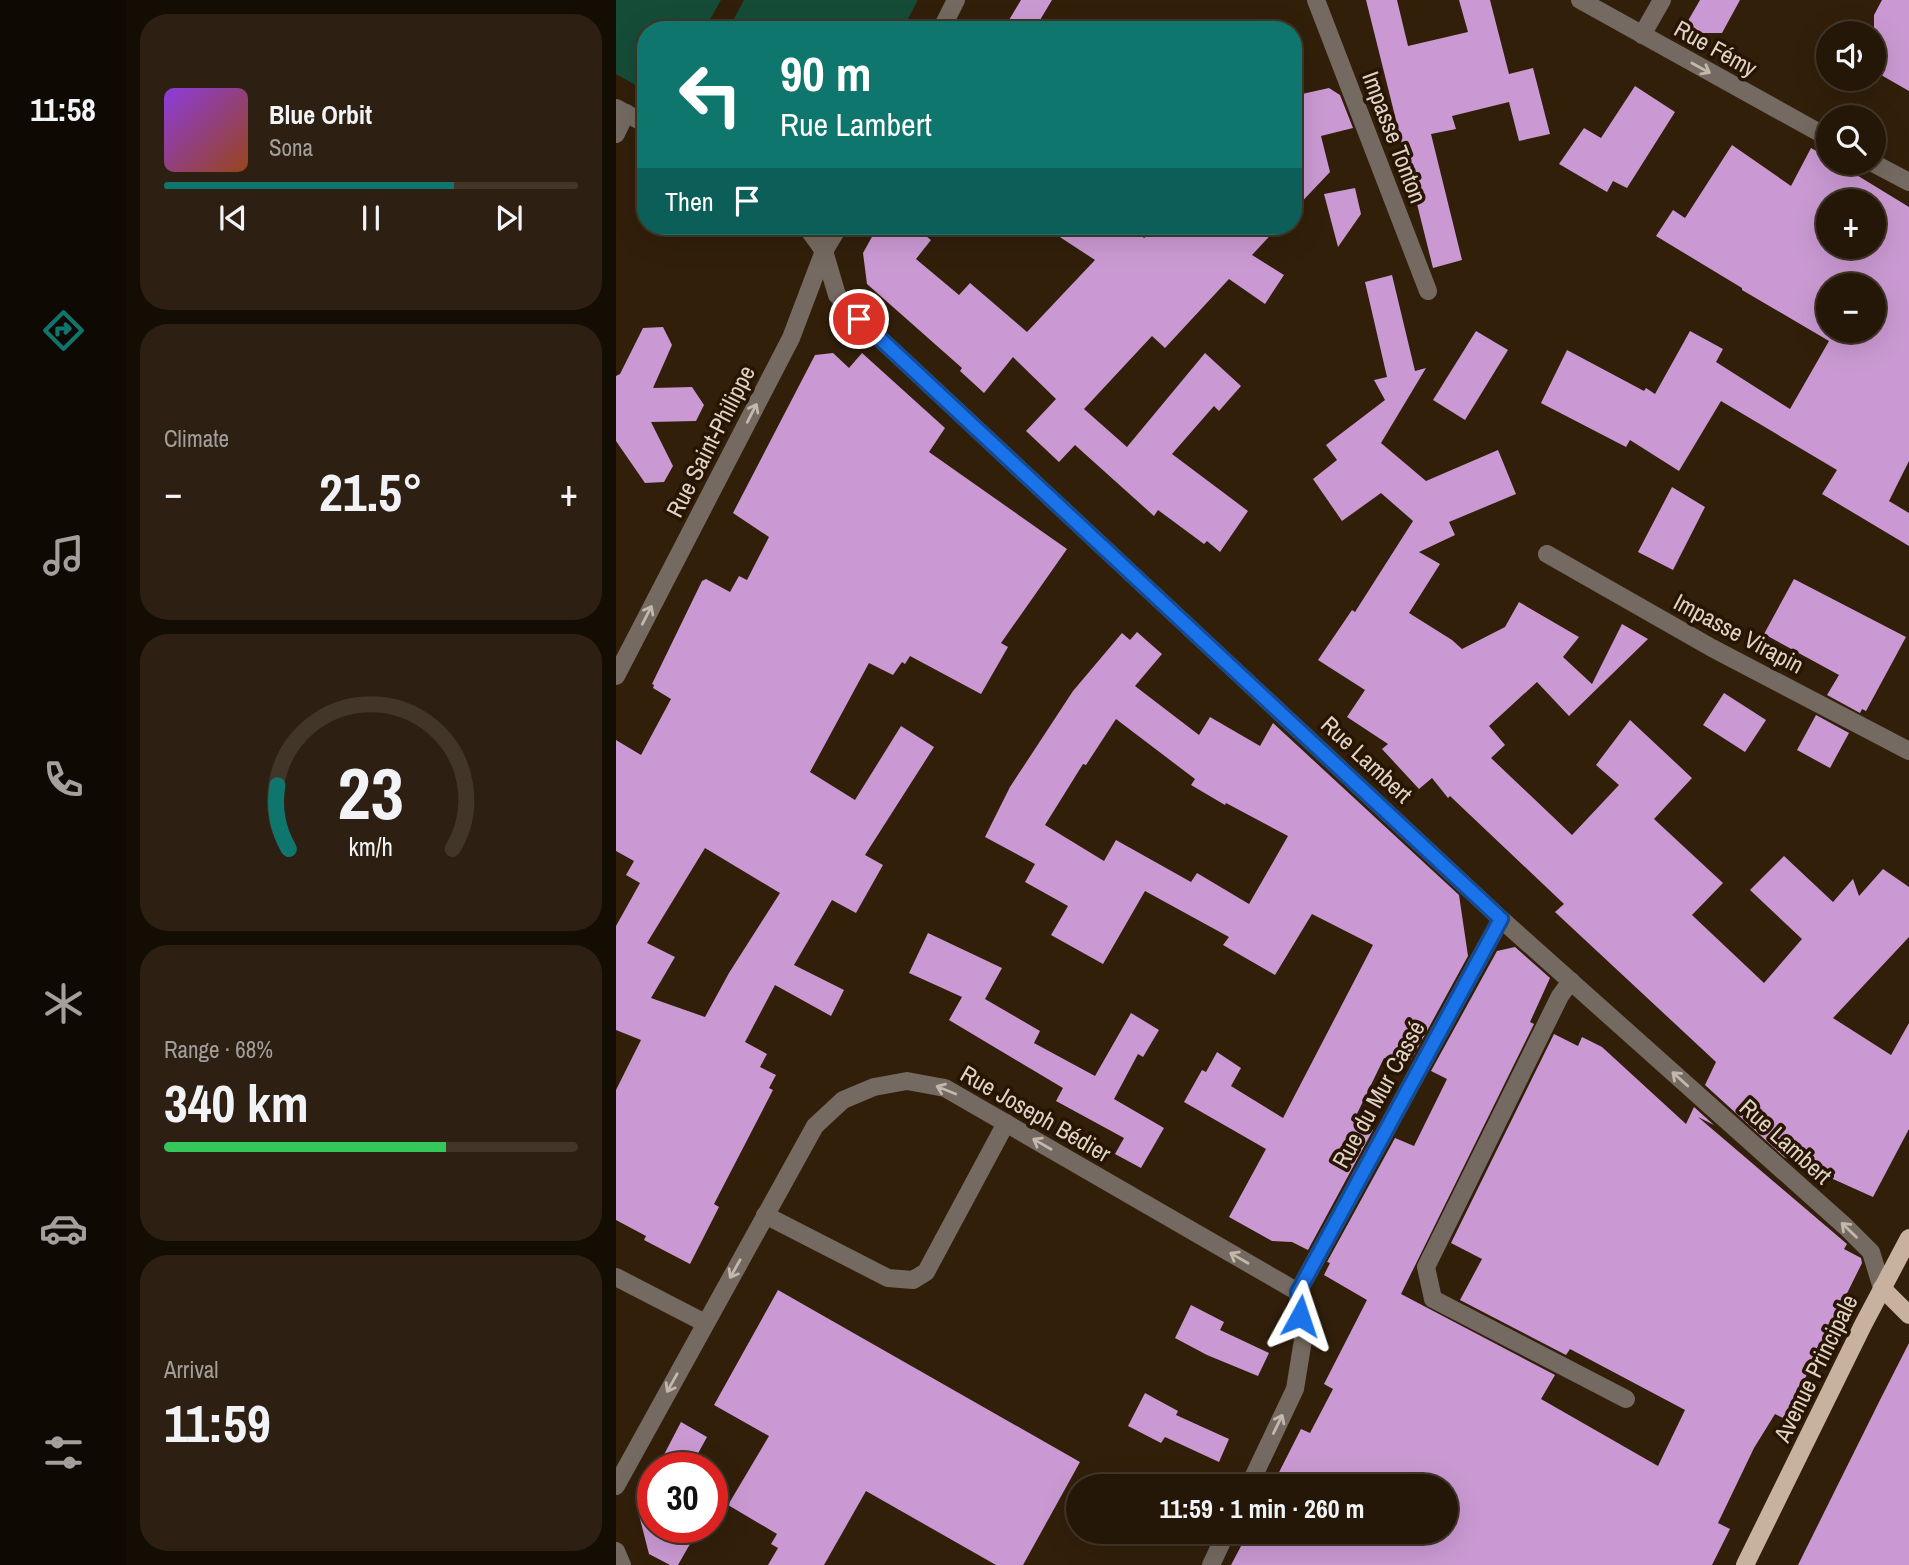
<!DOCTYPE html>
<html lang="en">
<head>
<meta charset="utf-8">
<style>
	:root { --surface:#251708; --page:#2d2012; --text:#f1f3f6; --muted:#a39f9c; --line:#423629; --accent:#0f766e }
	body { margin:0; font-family:"Archivo Narrow",sans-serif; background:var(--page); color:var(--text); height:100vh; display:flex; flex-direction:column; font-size:26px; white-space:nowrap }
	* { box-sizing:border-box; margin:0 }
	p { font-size:23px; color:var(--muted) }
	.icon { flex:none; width:38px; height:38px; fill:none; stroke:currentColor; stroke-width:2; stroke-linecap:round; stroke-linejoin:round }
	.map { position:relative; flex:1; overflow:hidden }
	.side { display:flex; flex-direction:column; gap:14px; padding:14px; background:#140d04; width:490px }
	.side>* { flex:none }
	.guide { position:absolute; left:21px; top:21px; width:665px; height:214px; border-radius:28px; box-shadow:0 7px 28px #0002,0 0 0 2px var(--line); background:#0f766e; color:#fff; overflow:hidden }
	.tools { position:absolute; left:1200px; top:21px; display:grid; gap:14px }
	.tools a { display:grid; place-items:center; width:70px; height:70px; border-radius:50%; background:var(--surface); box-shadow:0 7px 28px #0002,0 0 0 2px var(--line); font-size:35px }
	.speed { position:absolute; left:21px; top:1452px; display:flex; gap:14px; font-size:35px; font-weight:700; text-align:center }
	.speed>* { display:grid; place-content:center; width:91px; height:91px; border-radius:50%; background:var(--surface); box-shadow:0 7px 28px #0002,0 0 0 2px var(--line); line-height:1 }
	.speed .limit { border:10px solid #d22; background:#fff; color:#111 }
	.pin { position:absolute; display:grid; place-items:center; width:60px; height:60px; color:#fff; margin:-30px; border:4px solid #fff; border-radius:50%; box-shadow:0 2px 7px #0007 }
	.me { position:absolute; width:77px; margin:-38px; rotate:5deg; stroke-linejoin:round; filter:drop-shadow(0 0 5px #0008) }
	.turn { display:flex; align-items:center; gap:24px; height:147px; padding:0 28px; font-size:32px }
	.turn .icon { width:91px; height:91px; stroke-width:2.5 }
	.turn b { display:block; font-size:49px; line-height:60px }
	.then { display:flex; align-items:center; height:66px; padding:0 28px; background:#0003; gap:14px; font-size:26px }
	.big { font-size:52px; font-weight:700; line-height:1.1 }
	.side .card { flex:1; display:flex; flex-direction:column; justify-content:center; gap:10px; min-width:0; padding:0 24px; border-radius:28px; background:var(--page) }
	.side .dial { align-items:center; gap:0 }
	.dial svg { height:182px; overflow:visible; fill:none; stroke:var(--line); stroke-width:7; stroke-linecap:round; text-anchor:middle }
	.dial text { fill:var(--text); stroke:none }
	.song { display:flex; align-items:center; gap:21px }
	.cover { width:84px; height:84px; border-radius:10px; background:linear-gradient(135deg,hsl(270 70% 55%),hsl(20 70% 35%)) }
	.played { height:7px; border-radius:4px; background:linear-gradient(90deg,var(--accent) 70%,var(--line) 70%) }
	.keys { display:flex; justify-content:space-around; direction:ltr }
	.heat { display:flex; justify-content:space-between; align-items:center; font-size:38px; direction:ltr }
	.charge { height:10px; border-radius:5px; background:linear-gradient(90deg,#34c759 68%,var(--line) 0) }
	.trip { position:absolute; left:450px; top:1474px; width:392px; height:70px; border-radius:35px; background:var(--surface); box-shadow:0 7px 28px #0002,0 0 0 2px var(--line); font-weight:700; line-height:70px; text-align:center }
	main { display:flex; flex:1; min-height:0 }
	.tab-bar { display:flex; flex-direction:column; width:126px; justify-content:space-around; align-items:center; background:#0f0903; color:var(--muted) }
	.tab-bar .icon { width:49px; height:49px }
	.tab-bar .current { color:var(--accent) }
	.tab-bar b { font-size:32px; color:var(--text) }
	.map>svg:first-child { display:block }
</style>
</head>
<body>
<main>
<nav class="tab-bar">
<b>11:58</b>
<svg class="icon current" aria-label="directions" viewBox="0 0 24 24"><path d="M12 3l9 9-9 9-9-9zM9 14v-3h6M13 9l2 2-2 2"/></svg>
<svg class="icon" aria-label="music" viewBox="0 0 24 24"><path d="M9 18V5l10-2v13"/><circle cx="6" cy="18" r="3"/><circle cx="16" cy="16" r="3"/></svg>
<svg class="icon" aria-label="phone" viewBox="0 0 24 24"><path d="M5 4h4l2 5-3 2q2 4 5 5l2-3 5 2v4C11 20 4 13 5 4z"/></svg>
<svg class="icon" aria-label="climate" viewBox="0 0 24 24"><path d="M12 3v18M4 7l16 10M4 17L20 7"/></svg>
<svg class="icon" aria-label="car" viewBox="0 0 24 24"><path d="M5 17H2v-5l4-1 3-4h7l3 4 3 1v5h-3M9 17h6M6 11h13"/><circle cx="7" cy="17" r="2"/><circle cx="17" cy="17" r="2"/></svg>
<svg class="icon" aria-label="filters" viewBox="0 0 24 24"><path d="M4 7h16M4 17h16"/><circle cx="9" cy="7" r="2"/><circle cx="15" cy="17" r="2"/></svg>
</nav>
<section class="side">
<div class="card">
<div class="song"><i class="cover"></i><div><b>Blue Orbit</b><p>Sona</p></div></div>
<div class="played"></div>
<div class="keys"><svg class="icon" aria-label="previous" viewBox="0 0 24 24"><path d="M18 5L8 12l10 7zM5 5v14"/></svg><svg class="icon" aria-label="pause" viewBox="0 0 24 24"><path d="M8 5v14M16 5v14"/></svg><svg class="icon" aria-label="next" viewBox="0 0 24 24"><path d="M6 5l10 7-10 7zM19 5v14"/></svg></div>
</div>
<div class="card"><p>Climate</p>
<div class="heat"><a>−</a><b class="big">21.5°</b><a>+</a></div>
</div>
<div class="card dial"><svg viewBox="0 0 100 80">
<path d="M14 69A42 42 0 1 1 86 69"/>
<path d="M14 69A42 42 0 0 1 9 41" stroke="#0f766e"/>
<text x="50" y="56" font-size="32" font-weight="700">23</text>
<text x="50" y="72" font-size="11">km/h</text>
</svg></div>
<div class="card"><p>Range · 68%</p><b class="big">340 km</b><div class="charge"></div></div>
<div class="card"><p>Arrival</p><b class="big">11:59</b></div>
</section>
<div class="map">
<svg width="1293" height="1565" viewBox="0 0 1293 1565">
	<rect width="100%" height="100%" fill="#311f0a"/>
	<g fill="#154c38">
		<path d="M0,0H105L88,30H30V91L0,74Z"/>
		<path d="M128,0H302L286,30H112Z"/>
	</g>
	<g fill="#ca99d3" fill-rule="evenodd">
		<path d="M405,0H436L418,30H387Z"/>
		<path d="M750,0H781L792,46L852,32L843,0H874L893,74L917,68L934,134L903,141L893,102L836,116L840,129L815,134L846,260L817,268Z"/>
		<path d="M1084,0H1124L1106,33H1065Z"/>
		<path d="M1266,0H1293V91L1258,71V15Z"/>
		<path d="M1019,86L1059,112L1011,188L997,181L991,192L943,164L968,128L985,138Z"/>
		<path d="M713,88L724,95L737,128L705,136L714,172L677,211V96Z"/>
		<path d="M1116,145L1175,186L1195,148L1213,158V163H1221L1293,207V461L1273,501L1293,513V546L1206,494L1221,470L1105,401L1063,471L1014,440L1010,447L925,403L951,350L1028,391L1030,388L1039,394L1074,331L1107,349L1100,362L1174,409L1213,341L1126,290V288L1040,236L1057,210L1069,218ZM1213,201H1258V247H1213ZM1213,285H1258V331H1213Z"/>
		<path d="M739,188L745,214L722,247L708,194Z"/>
		<path d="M262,226H297L315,240L300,259L343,295L354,283L411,332L479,260L427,226H516L528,238L547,226H663L636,255L668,275L649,304L613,279L549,348L536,336L468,409L511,447L589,353L625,386L603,411L598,406L556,454L632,511L604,552L591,541L588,544L542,510L538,516L459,445L443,462L410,431L440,399L397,357L368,393L344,371L346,368L251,284L247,253Z"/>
		<path d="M776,275L799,371L810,368L765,443L810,481L882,450L900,494L833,522L839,535L803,552L824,564L793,613L836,640L846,649L889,627L903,602L963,637L947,657L976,684L1006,624L1032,639L953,716L921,682L873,726L889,745L875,758L956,835L1003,785L980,765L1014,720L1076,778L1038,819L1107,883L1076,915L1148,983L1186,939L1134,890L1168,856L1217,902L1237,879L1243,896L1267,869L1293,887V937L1217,1018L1275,1055L1293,1023V1129L1257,1197L1168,1157L1089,1085L1100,1062L939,912L948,904L834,796L832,798L816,778L803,789L766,749L772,744L731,717L749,690L702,660L736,610L739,612L797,521L765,493L726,521L697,479L721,460L710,445L769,400L758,380L771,377L749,282Z"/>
		<path d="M47,327L56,345L37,388L76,387L88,405L80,421L35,422L57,466L48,482L29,483L0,441V376L4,374L27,328Z"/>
		<path d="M860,331L892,350L849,420L817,400Z"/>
		<path d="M217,353L233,368L246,353L329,428L313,452L451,549L385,643L392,647L365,694L294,656L289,664L286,662L277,675L253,663L194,772L239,800L285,726L318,747L249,855L267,865L240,913L216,900L178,965L228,990L215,1016L159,985L129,1042L151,1054L144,1067L160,1075L153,1088L157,1090L98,1204L103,1207L74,1264L28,1240L30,1236L0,1220V1090L25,1040L0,1030V926L24,883L10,875L18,861L0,851V740L25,755L55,699L37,688L38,685L36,684L86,581L90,579L114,592L123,576L131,580L153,537L117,513L199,355ZM89,848L164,893L113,973L89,1017L35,998L59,957L31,943Z"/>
		<path d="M1056,487L1089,507L1057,570L1022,552Z"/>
		<path d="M1178,579L1290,637L1250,711L1246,709L1244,713L1211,695L1223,675L1148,634Z"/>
		<path d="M521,632L546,654L519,686L583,735L594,717L644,746L657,723L843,895L852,956L794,1062L778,1055L776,1060L768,1058L737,1122L757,1130L692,1250L676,1242L656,1241L613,1217L650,1149L568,1102L586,1070L590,1072L601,1052L625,1068L615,1086L667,1118L757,945L696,914L659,975L607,945L613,937L529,891L487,964L435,935L452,906L409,882L419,864L369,837L394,787L457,691L506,633L514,640ZM500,719L579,779L575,785L609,805L610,803L672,836L633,904L581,873L575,882L500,840L488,861L429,825L467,764L470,765Z"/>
		<path d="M1108,693L1150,720L1129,752L1087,725Z"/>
		<path d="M1200,715L1233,733L1214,768L1181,750Z"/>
		<path d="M312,933L386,968L369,999L424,1031L418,1043L479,1076L515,1013L543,1030L527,1057L522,1054L498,1099L548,1128L525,1168L499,1154L508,1138L440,1101L447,1088L333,1020L346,997L293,973Z"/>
		<path d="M899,947L934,978L914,1022L918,1024L785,1294L939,1375L925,1399L1042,1466L1069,1410L954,1349L950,1355L844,1300L866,1259L835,1243L938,1034L962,1046L966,1037L986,1047L1070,1124L1078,1107L1098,1125L1082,1117L1231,1244L1228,1249L1245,1258L1246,1263L1169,1419L1159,1414L1138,1448L1102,1523L1114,1529L1096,1565H615L633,1531H830V1486H656L685,1429L694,1433L717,1389L708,1384L751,1300L708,1275L714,1263L711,1262L779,1138L798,1146L831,1079L815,1071L881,951Z"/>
		<path d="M162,1290L464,1462L407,1565H380L250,1491L208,1565H152L162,1548L155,1544L161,1534L112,1505L153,1436L98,1405Z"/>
		<path d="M575,1305L608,1322L604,1330L653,1353L642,1376L591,1355L559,1338Z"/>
		<path d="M1293,1343V1565H1182L1264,1400Z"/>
		<path d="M529,1393L562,1411L560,1415L613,1439L603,1462L549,1437L545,1443L512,1426Z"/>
		<path d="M65,1422L91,1437L74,1468H41Z"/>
		<path d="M23,1515L37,1523V1528H46L74,1544L62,1565H54L33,1554Z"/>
	</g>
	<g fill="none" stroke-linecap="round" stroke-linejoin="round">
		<g stroke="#756a61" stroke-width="18">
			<path d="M700,0L812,291"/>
			<path d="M964,0L1213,138"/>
			<path d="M325,30L340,0"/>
			<path d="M1026,35L1046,0"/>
			<path d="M0,108L30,124"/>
			<path d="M0,134L10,113"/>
			<path d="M1257,163L1293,182"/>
			<path d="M190,226L208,251L221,295L243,319L885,919L1230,1227L1255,1252L1266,1288"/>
			<path d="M931,554L1096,648L1293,751"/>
			<path d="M0,676L175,338L208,251L223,226"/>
			<path d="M955,981L944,996L810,1267L817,1299L1010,1399"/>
			<path d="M149,1215L272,1278L297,1280L310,1272L390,1123"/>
			<path d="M0,1277L89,1323"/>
			<path d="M682,1292L885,919"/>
			<path d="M0,1486L199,1126L227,1100L258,1087L291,1081L329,1088L682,1292"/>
			<path d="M633,1486L679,1389L687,1340L682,1292"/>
			<path d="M0,1551L6,1565"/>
			<path d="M595,1565L611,1531"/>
		</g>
		<g stroke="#c8b19f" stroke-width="18">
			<path d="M1266,1288L1293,1315"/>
			<path d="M1129,1565L1247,1325L1293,1238"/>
		</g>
	</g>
	<defs><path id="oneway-shaft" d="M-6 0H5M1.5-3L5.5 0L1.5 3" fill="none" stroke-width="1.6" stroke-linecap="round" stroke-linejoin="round" transform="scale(1.75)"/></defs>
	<g stroke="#c4b8ad">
		<use href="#oneway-shaft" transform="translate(1085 68) rotate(29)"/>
		<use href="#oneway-shaft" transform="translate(136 413) rotate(-63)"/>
		<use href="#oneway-shaft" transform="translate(31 615) rotate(-63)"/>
		<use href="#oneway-shaft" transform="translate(1064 1079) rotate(-138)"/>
		<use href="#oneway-shaft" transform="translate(330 1090) rotate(-158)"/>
		<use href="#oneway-shaft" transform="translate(426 1144) rotate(-150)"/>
		<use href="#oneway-shaft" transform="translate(1233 1230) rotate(-136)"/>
		<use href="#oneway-shaft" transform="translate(623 1258) rotate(-150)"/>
		<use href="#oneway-shaft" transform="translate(119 1269) rotate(119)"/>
		<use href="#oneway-shaft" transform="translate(56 1383) rotate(119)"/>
		<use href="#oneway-shaft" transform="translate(662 1424) rotate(-64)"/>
	</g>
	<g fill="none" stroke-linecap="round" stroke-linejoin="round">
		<defs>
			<path id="route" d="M243,319L885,919L682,1292L684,1316"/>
		</defs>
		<use href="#route" stroke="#114b97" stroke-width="18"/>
		<use href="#route" stroke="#1a73e8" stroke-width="12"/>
	</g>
	<g text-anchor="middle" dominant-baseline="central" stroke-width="7" stroke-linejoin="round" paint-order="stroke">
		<g font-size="24" fill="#dfd2c6" stroke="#271502">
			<text transform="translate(1100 48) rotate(29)">Rue Fémy</text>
			<text transform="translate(779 137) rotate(69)">Impasse Tonton</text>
			<text transform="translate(94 441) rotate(-63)">Rue Saint-Philippe</text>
			<text transform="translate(1123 633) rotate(28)">Impasse Virapin</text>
			<text transform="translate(751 759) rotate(43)">Rue Lambert</text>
			<text transform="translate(762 1094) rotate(-61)">Rue du Mur Cassé</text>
			<text transform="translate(420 1113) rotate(30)">Rue Joseph Bédier</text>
			<text transform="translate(1170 1141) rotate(42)">Rue Lambert</text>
			<text transform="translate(1199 1368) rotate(-64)">Avenue Principale</text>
		</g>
	</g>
</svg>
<div class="tools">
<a><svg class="icon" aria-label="sound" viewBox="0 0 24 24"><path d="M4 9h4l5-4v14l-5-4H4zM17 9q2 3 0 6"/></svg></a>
<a><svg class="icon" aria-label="search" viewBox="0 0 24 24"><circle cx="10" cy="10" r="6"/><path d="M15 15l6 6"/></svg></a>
<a>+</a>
<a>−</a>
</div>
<div class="speed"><div class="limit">30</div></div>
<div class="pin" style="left:243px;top:319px;background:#d93025"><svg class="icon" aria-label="arrive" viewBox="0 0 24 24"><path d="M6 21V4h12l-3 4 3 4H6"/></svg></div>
<svg class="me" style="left:684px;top:1316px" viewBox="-20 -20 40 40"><path d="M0-17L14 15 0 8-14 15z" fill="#1a73e8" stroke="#fff" stroke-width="4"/></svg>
<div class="trip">11:59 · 1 min · 260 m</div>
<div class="guide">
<div class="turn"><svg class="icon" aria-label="left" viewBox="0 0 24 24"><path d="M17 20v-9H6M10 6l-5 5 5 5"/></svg><div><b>90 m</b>Rue Lambert</div></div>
<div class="then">Then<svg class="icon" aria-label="arrive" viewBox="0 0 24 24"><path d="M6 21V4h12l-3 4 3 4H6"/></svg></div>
</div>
</div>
</main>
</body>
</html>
